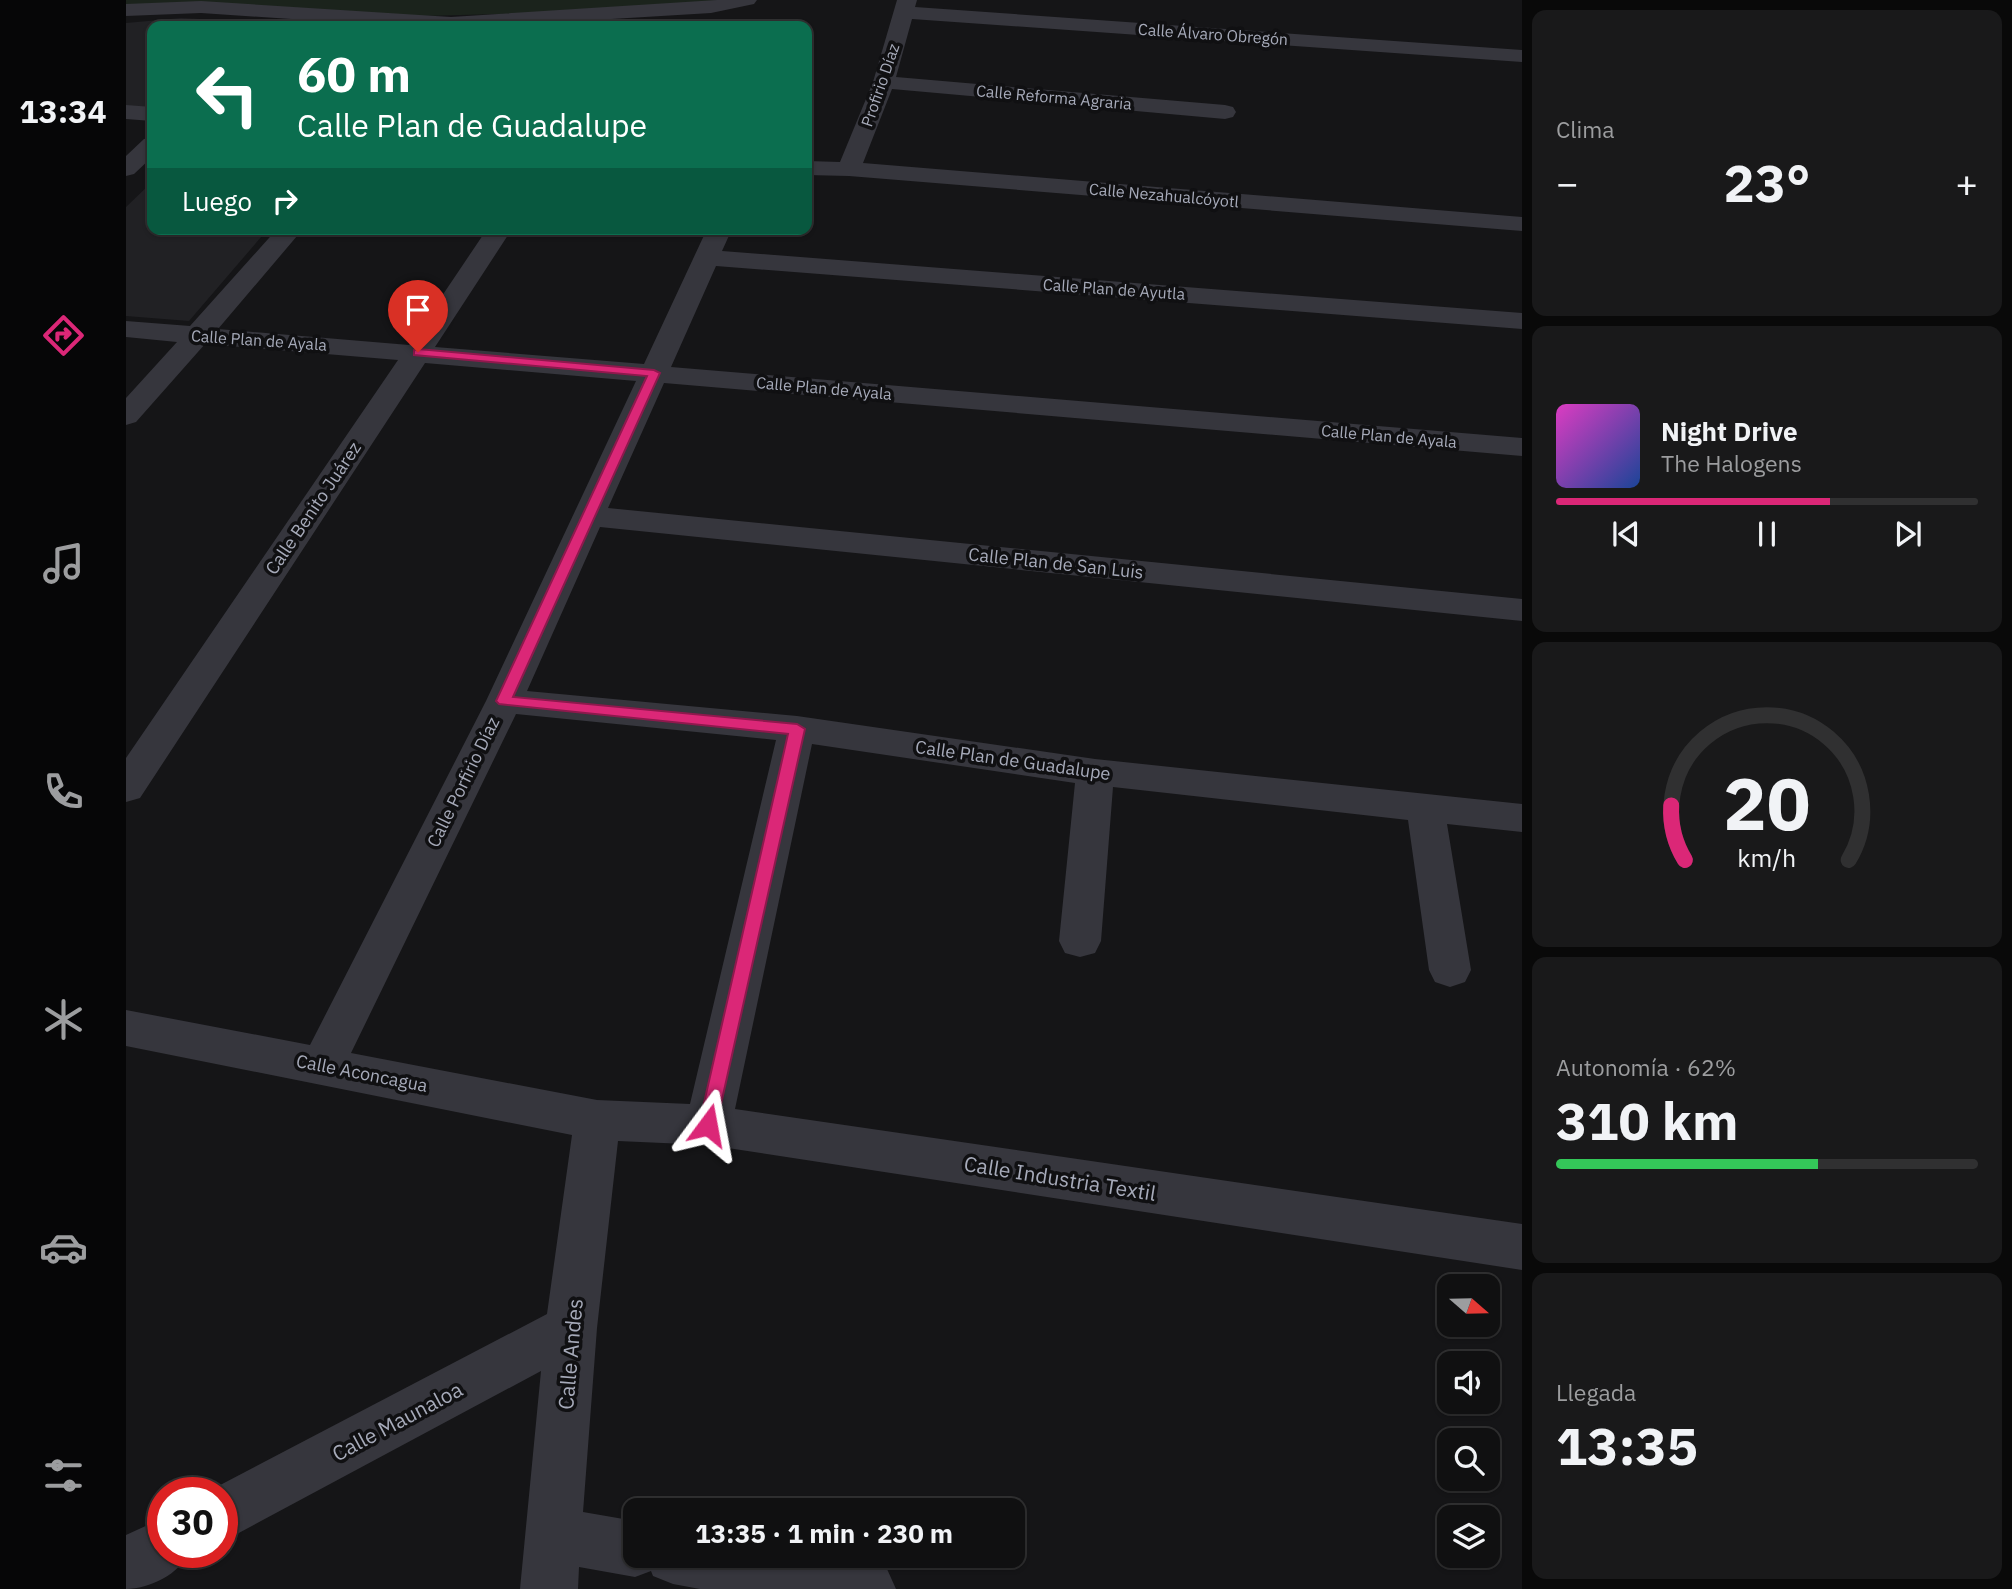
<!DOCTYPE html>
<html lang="es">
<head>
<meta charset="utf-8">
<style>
	:root { --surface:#101011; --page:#19191a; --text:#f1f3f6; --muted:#9c9d9f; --line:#303031; --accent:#db2777 }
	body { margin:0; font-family:"IBM Plex Sans",sans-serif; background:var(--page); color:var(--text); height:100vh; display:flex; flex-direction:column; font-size:26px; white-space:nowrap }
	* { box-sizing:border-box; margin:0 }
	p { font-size:23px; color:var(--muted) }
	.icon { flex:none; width:38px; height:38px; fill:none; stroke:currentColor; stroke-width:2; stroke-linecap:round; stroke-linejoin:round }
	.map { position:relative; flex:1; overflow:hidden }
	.details { display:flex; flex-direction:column; gap:10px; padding:10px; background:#090909; width:490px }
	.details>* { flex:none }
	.guide { position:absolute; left:21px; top:21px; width:665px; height:214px; border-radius:14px; box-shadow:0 2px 5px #0004,0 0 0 2px var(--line); background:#0b6e4f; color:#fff; overflow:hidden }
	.needle { width:46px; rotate:110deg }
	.controls { position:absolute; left:1311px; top:1274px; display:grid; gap:14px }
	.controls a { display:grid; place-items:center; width:63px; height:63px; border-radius:14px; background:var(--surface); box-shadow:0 2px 5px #0004,0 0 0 2px var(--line); font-size:35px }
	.speed { position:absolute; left:21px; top:1477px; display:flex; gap:14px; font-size:35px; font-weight:700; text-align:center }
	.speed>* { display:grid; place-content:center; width:91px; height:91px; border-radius:50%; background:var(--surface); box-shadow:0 2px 5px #0004,0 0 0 2px var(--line); line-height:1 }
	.speed .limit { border:10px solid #d22; background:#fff; color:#111 }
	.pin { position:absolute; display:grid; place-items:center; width:60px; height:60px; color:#fff; margin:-72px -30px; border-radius:50% 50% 50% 0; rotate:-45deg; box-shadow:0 0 7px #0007 }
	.pin .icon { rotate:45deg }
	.me { position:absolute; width:77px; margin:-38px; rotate:13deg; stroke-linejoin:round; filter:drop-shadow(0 0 5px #0008) }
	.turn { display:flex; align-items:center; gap:24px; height:147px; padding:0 35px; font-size:32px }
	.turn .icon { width:91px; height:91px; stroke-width:2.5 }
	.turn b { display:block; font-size:49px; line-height:60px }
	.then { display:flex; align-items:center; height:66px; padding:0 35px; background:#0003; gap:14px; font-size:26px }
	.big { font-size:52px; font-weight:700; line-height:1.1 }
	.details .tile { flex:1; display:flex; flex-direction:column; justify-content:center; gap:10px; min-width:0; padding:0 24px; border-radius:14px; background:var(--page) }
	.details .dial { align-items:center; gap:0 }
	.dial svg { height:182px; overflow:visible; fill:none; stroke:var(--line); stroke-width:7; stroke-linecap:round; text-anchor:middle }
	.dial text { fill:var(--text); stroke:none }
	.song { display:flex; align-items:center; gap:21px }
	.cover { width:84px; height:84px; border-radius:10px; background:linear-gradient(135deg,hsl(310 70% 55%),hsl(220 70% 35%)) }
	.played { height:7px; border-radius:4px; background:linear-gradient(90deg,var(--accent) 65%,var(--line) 65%) }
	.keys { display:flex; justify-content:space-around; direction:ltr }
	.heat { display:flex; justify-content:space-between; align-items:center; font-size:38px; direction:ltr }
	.charge { height:10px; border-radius:5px; background:linear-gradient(90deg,#34c759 62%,var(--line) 0) }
	.trip { position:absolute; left:497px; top:1498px; width:402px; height:70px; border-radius:14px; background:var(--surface); box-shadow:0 2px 5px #0004,0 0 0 2px var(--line); font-weight:700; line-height:70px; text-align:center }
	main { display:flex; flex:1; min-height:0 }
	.dock { display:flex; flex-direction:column; width:126px; justify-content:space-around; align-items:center; background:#060607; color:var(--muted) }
	.dock .icon { width:49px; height:49px }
	.dock .on { color:var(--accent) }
	.dock b { font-size:32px; color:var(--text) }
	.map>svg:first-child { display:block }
</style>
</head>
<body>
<main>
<nav class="dock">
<b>13:34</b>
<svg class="icon on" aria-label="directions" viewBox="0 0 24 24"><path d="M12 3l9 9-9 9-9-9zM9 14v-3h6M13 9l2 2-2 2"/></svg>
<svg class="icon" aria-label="music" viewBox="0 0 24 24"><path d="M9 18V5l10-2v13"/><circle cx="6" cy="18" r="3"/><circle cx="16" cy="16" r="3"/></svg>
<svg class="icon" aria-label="phone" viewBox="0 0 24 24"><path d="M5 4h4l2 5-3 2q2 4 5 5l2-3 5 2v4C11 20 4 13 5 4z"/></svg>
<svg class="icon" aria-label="climate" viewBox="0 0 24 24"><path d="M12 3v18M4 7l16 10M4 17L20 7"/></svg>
<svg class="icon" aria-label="car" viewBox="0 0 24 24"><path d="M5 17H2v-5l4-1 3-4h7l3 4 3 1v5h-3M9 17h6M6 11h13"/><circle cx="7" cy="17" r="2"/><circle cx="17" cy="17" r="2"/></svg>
<svg class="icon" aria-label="filters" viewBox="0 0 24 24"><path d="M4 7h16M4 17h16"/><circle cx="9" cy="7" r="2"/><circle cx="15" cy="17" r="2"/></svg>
</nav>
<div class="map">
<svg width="1396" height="1589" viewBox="0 0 1396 1589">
	<rect width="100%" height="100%" fill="#151517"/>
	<g fill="#212124">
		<path d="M55,18L208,26H26V111L0,108V23Z"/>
		<path d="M26,182V229H142L63,321L0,316V207Z"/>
	</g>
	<path fill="#1b231c" d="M0,0H603L604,8L177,19L0,7Z"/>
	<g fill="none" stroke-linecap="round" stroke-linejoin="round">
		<g fill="#36363d" fill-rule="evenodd">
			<path d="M631,0L628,4L585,13L370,26H270L75,13L0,16V4L75,1L325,17L591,0Z"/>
			<path d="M771,0H791L789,7L1396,50V62L786,19L770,77L1099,105L1107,107L1110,112L1107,117L1099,119L766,89L737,163L1396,217V231L723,176L681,175V161L714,162L747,82Z"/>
			<path d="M0,105L26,107V121L0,119Z"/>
			<path d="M26,137V157L8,174L0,176V156L18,139Z"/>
			<path d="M151,229H177L92,329L283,345L361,229H386L309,347L518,364L581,229H606L596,251L1396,313V329L590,266L545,367L1396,438V456L538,383L482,508L1396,599V621L474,527L401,691L671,716L969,759L1396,804V832L1321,824L1345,970L1339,982L1324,987L1309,982L1303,970L1282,820L987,787L975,941L969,953L954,957L939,953L933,941L949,783L686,744L609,1109L1396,1224V1270L582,1145L492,1141L471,1328L457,1512L509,1521V1556H714L741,1560L761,1569L770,1589H574L547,1584L527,1576L525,1571L509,1577L453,1567L452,1589H394L415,1371L96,1542V1493H79L421,1314L446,1135L0,1046V1010L184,1045L360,701L510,381L299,363L14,798L0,802V758L272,360L79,344L10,422L0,425V398L51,342L0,337V321L64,326ZM390,714L650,740L564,1104L471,1100L225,1053Z"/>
			<path d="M37,1518V1552H63C54,1574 23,1589 0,1589V1535Z"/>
		</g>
	</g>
	<path fill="#db2777" stroke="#8e194d" stroke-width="2" d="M292,349L528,370L534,373L387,697L671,724L679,729L589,1131L582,1134L575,1131L573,1125L662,734L373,704L370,701L521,376L288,355V350Z"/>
	<g text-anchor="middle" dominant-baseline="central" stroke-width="7" stroke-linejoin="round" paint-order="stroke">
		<g font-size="16" fill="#a6aab9" stroke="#101012">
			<text transform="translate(1087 34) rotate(4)">Calle Álvaro Obregón</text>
			<text transform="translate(754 85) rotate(-71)">Profirio Díaz</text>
			<text transform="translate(928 97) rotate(5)">Calle Reforma Agraria</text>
			<text transform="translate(1038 195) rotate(5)">Calle Nezahualcóyotl</text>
			<text transform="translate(988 289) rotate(4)">Calle Plan de Ayutla</text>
			<text transform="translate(133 340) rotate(4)">Calle Plan de Ayala</text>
			<text transform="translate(698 388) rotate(5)">Calle Plan de Ayala</text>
			<text transform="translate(1263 436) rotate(5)">Calle Plan de Ayala</text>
		</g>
		<g font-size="18" fill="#a6aab9" stroke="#101012">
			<text transform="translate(187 508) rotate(-56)">Calle Benito Juárez</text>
			<text transform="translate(930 563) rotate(6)">Calle Plan de San Luis</text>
			<text transform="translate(887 760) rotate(8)">Calle Plan de Guadalupe</text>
			<text transform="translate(337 782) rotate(-64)">Calle Porfirio Díaz</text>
			<text transform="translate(236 1073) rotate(11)">Calle Aconcagua</text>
		</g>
		<g font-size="21" fill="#a6aab9" stroke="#101012">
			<text transform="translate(934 1178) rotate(9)">Calle Industria Textil</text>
			<text transform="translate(444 1354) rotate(-85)">Calle Andes</text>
			<text transform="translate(271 1421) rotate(-28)">Calle Maunaloa</text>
		</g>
	</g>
</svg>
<div class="controls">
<a><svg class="needle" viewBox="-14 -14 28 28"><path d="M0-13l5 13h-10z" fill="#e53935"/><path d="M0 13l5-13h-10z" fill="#9c9d9f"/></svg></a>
<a><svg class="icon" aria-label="sound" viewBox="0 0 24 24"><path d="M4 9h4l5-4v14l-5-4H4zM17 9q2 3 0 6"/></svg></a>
<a><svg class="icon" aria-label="search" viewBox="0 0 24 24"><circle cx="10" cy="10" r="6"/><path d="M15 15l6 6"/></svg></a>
<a><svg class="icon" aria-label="layers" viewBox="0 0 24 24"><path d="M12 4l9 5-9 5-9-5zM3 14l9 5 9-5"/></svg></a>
</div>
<div class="speed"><div class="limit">30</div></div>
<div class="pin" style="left:292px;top:352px;background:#d93025"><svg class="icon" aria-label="arrive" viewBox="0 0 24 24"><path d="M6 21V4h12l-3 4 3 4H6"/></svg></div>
<svg class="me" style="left:582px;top:1125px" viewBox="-20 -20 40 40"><path d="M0-17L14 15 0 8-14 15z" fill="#db2777" stroke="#fff" stroke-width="4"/></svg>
<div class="trip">13:35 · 1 min · 230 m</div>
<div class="guide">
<div class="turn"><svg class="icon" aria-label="left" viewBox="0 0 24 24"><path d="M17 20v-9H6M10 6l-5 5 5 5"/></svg><div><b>60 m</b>Calle Plan de Guadalupe</div></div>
<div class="then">Luego<svg class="icon" aria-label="right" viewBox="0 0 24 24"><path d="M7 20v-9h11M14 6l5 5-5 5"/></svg></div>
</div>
</div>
<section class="details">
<div class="tile"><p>Clima</p>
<div class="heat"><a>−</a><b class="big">23°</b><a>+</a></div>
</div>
<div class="tile">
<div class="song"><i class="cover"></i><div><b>Night Drive</b><p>The Halogens</p></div></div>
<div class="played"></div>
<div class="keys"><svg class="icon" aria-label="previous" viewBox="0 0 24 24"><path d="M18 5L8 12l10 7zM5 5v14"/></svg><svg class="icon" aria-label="pause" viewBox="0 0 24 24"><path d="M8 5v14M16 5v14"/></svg><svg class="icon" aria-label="next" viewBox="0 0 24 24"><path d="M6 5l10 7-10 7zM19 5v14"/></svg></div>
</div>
<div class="tile dial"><svg viewBox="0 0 100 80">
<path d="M14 69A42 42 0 1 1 86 69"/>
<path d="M14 69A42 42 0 0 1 8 45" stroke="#db2777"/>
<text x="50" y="56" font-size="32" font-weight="700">20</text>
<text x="50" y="72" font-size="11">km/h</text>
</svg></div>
<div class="tile"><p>Autonomía · 62%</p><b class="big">310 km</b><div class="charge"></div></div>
<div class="tile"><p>Llegada</p><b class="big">13:35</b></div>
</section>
</main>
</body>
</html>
